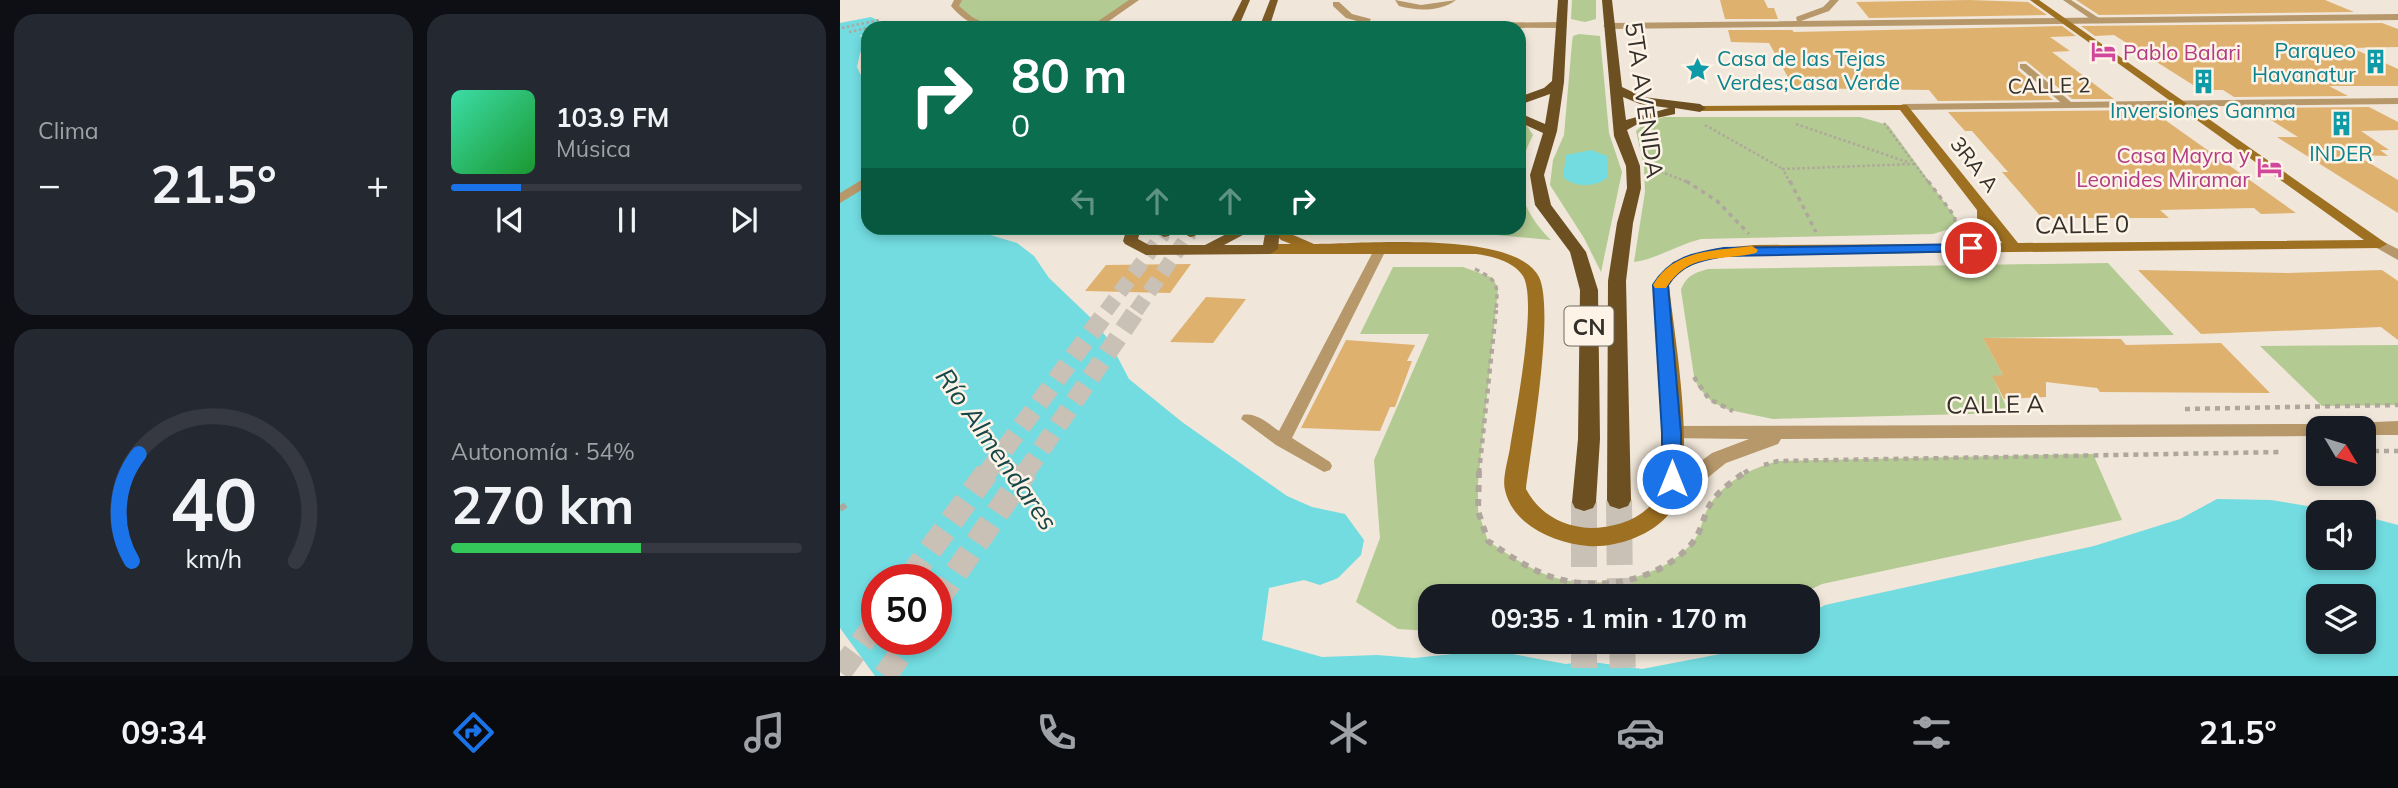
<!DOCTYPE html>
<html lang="es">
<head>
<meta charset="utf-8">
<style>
	:root { --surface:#171b24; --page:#242831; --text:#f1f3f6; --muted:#9ea1a6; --line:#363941; --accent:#1a73e8 }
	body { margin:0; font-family:Mulish,sans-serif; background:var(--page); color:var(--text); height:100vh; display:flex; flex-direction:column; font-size:26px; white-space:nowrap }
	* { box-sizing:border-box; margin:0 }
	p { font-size:23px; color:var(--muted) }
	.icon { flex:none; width:38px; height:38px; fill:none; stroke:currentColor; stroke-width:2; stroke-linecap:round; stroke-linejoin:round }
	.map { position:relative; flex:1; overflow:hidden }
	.details { display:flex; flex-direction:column; gap:14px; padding:14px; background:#0d0f14; width:840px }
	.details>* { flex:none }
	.guide { position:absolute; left:21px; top:21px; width:665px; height:214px; border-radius:21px; box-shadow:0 4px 10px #0003; background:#0b6e4f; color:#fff; overflow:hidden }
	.needle { width:46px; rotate:128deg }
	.controls { position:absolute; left:1466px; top:416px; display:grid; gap:14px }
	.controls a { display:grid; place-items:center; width:70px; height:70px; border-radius:14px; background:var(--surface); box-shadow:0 4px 10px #0003; font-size:35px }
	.speed { position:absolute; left:21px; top:564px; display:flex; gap:14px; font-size:35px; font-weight:700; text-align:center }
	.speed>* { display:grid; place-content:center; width:91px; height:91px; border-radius:50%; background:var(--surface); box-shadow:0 4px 10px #0003; line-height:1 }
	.speed .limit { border:10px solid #d22; background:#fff; color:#111 }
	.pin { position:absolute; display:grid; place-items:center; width:60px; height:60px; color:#fff; margin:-30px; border:4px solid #fff; border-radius:50%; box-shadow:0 2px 7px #0007 }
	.me { position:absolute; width:77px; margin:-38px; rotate:0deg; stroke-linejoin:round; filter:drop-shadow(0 0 5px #0008) }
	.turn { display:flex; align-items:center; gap:24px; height:147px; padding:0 35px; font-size:32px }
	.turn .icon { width:91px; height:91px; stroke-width:2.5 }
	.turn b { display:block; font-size:49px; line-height:60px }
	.lanes { display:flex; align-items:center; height:66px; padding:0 35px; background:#0003; justify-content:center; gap:35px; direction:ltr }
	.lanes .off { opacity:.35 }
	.big { font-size:52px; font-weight:700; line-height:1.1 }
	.details .tile { flex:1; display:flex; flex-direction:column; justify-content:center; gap:10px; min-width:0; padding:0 24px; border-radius:21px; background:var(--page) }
	.details .dial { align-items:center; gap:0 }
	.dial svg { height:182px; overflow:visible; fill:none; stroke:var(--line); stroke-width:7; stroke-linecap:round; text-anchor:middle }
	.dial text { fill:var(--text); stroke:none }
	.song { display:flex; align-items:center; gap:21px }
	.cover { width:84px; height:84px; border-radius:10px; background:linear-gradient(135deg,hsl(160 70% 55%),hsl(130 70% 35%)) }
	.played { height:7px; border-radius:4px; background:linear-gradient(90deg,var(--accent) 20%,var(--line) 20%) }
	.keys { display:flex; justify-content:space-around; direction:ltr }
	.heat { display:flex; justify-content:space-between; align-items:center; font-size:38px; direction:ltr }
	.charge { height:10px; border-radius:5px; background:linear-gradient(90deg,#34c759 54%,var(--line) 0) }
	.details .tiles { flex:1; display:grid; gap:14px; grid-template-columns:repeat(2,1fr) }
	.trip { position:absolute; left:578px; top:584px; width:402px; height:70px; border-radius:21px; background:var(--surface); box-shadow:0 4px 10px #0003; font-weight:700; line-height:70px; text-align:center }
	.tab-bar { display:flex; height:112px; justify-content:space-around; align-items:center; background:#090b0e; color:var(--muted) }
	.tab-bar .icon { width:49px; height:49px }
	.tab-bar .on { color:var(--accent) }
	.tab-bar b { font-size:32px; color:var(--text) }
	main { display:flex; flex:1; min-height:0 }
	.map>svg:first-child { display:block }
</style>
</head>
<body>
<main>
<section class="details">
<div class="tiles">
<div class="tile"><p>Clima</p>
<div class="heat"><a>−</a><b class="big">21.5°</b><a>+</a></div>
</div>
<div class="tile">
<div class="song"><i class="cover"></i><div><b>103.9 FM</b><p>Música</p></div></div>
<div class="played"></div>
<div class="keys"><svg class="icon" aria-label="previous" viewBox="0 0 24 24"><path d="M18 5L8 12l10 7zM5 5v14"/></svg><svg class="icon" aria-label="pause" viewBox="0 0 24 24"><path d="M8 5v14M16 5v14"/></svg><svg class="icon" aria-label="next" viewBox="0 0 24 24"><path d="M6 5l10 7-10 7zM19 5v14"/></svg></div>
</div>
<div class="tile dial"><svg viewBox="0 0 100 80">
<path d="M14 69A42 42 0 1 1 86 69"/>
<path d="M14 69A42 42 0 0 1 17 22" stroke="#1a73e8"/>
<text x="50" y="56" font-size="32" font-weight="700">40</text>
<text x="50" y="72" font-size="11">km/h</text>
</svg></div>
<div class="tile"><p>Autonomía · 54%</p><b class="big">270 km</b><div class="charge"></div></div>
</div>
</section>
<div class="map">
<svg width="1558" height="676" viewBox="0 0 1558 676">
	<rect width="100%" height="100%" fill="#f0e6d9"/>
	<g fill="#b3ca92">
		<path d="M118,0H295L253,28H149L129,19L115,6Z"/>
		<path d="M732,0H756V19L745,22L731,19Z"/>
		<path d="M739,34L760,36L769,133L782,172L761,272L744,238L710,185L713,160L724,135L732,43L733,36Z"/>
		<path d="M824,117H1020L1048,125L1115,217L1116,227L1093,234L861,239C837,245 817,259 794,262L805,192L804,166L796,131L805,123Z"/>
		<path d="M679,123L687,126L693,135C671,178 679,208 711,240L635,233L499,235L481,228H679Z"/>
		<path d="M1268,263L1334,335L1143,338L1163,375L1153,377L1169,413L933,419L889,410L872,402L858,387L854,376L841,290C846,276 854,273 868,269Z"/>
		<path d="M553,267H623L653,278L658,289L638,483V511L648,541C672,557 700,577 730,581C773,587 824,576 853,542C861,533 862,518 868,508C884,481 910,469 938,461L1253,454L1282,520L982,584L955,597H590V631L558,629L516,602L540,538L534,460L589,334H520Z"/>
		<path d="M1558,345V405L1482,406L1420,346Z"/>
	</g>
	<g fill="#72dce1" fill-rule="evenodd">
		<path d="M31,17L50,26L28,28V33L19,36L28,39V46L20,53L17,67L28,90L25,157L28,165V228H127L177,243L194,256L209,278L252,319L268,339L289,379L342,422L447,496L472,507L505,514L524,540L521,555L498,578L480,585L464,580L429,588L422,640L482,657L537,655L574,658L651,650L726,664L746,661L802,669L896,651L914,642H968V614L985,605L1254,546L1340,519L1377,499L1431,500L1511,513H1479V558H1524V516L1558,525V676H35L0,628V23ZM37,579H96V639H37ZM1479,597H1524V642H1479Z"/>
		<path d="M751,150L767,156V178C755,187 735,188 723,177L726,155Z"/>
	</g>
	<g fill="#dfb16f">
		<path d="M880,0H924L928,8H934L938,19H885Z"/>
		<path d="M1129,0L1188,2L1207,15L1029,18L1016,2Z"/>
		<path d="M1236,0H1485L1514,12L1259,15Z"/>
		<path d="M1542,23L1558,29V47L1512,48L1558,69V86H1489L1508,96L1394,97L1383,90H1361L1274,35L1255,36L1241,26Z"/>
		<path d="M1222,26L1236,36L1210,37L1230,51L1212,52L1274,99H1232L1186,61L1178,62V70L1213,100L1098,101L1089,90L954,88L929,43L891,42L888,30H952L954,32Z"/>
		<path d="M1529,107L1558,122V130L1521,131L1549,150H1540L1548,156L1516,155L1558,180V213L1437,137H1458L1412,108Z"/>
		<path d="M1311,110L1456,213L1421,214L1414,208L1320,210L1329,218H1202L1162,172H1168L1132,131H1125L1108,112Z"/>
		<path d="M351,264L330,293L245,291L266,265Z"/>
		<path d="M1298,270L1448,273L1542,270L1558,281V340L1541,327L1361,334Z"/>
		<path d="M366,297L406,299L373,343L330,342Z"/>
		<path d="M1143,338L1281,339L1286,345L1381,343L1430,393L1260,392L1257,388L1206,382V397L1164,399L1152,376L1163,375Z"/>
		<path d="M506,340L575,345L567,361H572L555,407H550L540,431L461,428Z"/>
	</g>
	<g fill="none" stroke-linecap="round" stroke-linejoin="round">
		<g stroke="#cac1b6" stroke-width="15" stroke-dasharray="15 8" stroke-linecap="butt">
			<path d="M266,311L324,233"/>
			<path d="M296,311L350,233"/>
		</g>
		<g stroke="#cac1b6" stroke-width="19" stroke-dasharray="19 10" stroke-linecap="butt">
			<path d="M147,473L268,310"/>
			<path d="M185,473L297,310"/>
		</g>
		<g stroke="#cac1b6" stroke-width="24" stroke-dasharray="24 12" stroke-linecap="butt">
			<path d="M69,579L148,471"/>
			<path d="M96,602L186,471"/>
			<path d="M0,672L37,622"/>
			<path d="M45,676L71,639"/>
		</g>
		<g stroke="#cac1b6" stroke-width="26" stroke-dasharray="26 13" stroke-linecap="butt">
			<path d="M779,500L780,597"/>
			<path d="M744,502V597"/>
			<path d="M744,642V676"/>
			<path d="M782,642L783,676"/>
		</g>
		<g stroke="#afa79c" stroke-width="2.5" stroke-dasharray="2.5 2.5" stroke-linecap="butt">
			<path d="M165,23L237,25"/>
			<path d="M287,25L352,24"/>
			<path d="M2,28L39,20"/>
			<path d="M9,32L46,24"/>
			<path d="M1044,123L1089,183"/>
			<path d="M956,124L1070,163"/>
			<path d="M865,125L943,169"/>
			<path d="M811,168L850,183"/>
			<path d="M950,183L943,169L1074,164"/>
		</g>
		<g stroke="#afa79c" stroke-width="3.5" stroke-dasharray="4.5 4.5" stroke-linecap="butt">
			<path d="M846,181L877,201L909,234"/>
			<path d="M950,181L976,232"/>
			<path d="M1088,181L1115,217L1114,229"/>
			<path d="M635,269C659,281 658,285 656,311"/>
		</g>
		<g stroke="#afa79c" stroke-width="4.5" stroke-dasharray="5 5" stroke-linecap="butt">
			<path d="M854,377L869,399L893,411"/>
			<path d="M1345,409L1558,405"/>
			<path d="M1524,451H1558"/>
			<path d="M924,465L938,461L1443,452"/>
			<path d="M639,473L656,310"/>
			<path d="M904,473L909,470"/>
		</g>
		<g stroke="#afa79c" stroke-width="6" stroke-dasharray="7 7" stroke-linecap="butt">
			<path d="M639,471L638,511L648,541C667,554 687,568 709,576C756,593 821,582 853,542C860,533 862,523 866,513C873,494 891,482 907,471"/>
			<path d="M0,509L11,501"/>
		</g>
		<g fill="#b7986b" fill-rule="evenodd">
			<path d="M555,0L581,5L616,0C600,12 578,11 559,6Z"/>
			<path d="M1223,0H1231L1262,20L1255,22Z"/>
			<path d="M1180,64H1186L1231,102V106H1225L1180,68Z"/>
			<path d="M541,244L547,248L452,438L490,462L492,466L490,470L484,472L436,445L401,419L403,415C416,412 429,424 439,431L535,248Z"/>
		</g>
		<g fill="#b7986b" fill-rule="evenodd">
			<path d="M990,0H999L989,11L961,21L1558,14V20L768,29L763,26L768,23L957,21L956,17L983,7Z"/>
			<path d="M493,2H499L512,14L531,19L528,24L722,22L727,25L722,28L433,27L438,24H528L506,18L493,6Z"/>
			<path d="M393,24L397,28H361Z"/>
		</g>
		<g fill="#b7986b" fill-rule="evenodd">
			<path d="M114,0H122L119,6L132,17L154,28C135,28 123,20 111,6Z"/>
			<path d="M289,0H299L259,28H248Z"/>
			<path d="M1558,98V104L1063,110L1057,107L1063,104Z"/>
			<path d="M28,176V186L0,203V193Z"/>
			<path d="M1540,240L1558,249V260L1535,247L1533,244Z"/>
			<path d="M1558,421V435H1524V429H1479V436L941,439L938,444L886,463L836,503L828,505L820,503L817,497L820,491L872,453L909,439L825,438L822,433L825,428L832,426L1486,424Z"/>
		</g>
		<path fill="#9e7021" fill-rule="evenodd" d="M1190,0H1199L1547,244L1540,248L914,255C882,257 849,256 829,285C834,337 860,475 829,514C811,536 775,548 748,546C715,543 673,526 665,490C662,479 668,460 670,448C675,416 698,301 683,276C673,261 652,256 636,254H430L422,249L430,244H451L441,240L430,228H445L451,234L474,244C523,244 676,230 699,277C715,310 691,447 686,489C699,514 723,527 751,528C774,528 804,519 816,498C834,466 816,327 813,285L833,262L874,249L914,245L1112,244L1128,237L1137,229V210L1060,110L860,111L854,108L856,106L1067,105L1178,243L1524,240ZM1152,229L1162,243H1139Z"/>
		<g fill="#7a5925" fill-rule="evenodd">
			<path d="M402,0H410L398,28H388Z"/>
			<path d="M430,0H438L429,28H419Z"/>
			<path d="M287,228H301L298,239L309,245H365L398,228H416L384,245H423L426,228H440L438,249L430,254L306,255L285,244L283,241Z"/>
			<path d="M321,228H335L329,236L324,237L317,233Z"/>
			<path d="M347,228H361L355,236L350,237L343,233Z"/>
		</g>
		<g fill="#6c5022" fill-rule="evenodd">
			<path d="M718,0H728L724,82L717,131L704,175L711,205L746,252L758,290L760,439L756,502L753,508L744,511L735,508L732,502L738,439L740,290L730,252L695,205L690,175L703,133L679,122V113L705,124L710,94L679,105V97L704,88L712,81Z"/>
			<path d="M762,0H772L782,87L803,97L860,104L866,108L860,112L835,108V114L803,121L787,130L800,166L801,188L793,223L786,281L791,500L788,506L779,509L770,506L767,500L768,281L777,223L787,188L786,166L774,136ZM783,97L800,104L829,108L786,120Z"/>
		</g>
	</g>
	<path fill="#1a73e8" stroke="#114b97" stroke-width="2" d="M1131,244L1136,245V251L884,256C862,260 840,264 828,285L841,433V479L839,484H825L822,479V433L813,285C830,257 854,253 884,248Z"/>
	<path fill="#f59e0b" d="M912,246L918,250L916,253C878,262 850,251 826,288H815L813,285C834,249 874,251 912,246Z"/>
	<defs>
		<symbol id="hotel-bare" viewBox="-9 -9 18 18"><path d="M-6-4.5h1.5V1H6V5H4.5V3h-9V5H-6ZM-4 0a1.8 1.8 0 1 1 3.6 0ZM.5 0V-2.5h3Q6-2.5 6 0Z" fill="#d1479c" stroke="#fdf4e7" stroke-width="2.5" paint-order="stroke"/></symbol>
		<symbol id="building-bare" viewBox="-9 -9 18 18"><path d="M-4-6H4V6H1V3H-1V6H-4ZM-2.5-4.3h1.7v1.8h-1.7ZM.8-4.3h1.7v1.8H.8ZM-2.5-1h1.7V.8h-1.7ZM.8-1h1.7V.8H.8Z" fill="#0f9aa8" stroke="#fdf4e7" stroke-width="2.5" paint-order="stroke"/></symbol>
		<symbol id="sight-bare" viewBox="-9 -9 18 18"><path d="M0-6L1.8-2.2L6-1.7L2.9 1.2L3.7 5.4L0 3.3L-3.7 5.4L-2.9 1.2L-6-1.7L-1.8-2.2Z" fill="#0f9aa8" stroke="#fdf4e7" stroke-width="2.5" paint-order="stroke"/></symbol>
	</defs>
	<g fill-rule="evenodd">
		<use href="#hotel-bare" x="1246" y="34" width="35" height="35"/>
		<use href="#building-bare" x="1518" y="44" width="35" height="35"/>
		<use href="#sight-bare" x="840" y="52" width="35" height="35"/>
		<use href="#building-bare" x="1346" y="64" width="35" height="35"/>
		<use href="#building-bare" x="1484" y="106" width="35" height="35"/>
		<use href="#hotel-bare" x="1412" y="150" width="35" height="35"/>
	</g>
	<g text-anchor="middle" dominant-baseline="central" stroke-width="5" stroke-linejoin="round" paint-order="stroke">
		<g font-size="21" fill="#0d838f" stroke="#fdf4e7">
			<text x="1516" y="50" text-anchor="end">Parqueo<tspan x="1516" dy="24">Havanatur</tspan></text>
			<text x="877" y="58" text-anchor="start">Casa de las Tejas<tspan x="877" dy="24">Verdes;Casa Verde</tspan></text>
			<text x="1363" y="110">Inversiones Ganma</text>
			<text x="1501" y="153">INDER</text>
		</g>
		<g font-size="21" fill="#b23c85" stroke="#fdf4e7" text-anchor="start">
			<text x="1283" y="52">Pablo Balari</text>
			<text x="1410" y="155" text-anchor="end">Casa Mayra y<tspan x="1410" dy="24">Leonides Miramar</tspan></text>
		</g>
		<g font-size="21" fill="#332f2a" stroke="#fdf4e7">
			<text transform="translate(1209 85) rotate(-1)">CALLE 2</text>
			<text transform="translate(1135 164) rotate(52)">3RA A</text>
		</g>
		<rect fill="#fdf4e7" stroke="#706a63" stroke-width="2" x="724.5" y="306.5" width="49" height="39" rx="5"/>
		<g font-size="23" font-weight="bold" fill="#332f2a">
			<text x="749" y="326">CN</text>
		</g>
		<g font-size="24" fill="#332f2a" stroke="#fdf4e7">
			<text transform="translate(805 100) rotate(82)">5TA AVENIDA</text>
			<text transform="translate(1242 224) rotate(-1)">CALLE 0</text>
			<text transform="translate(1155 404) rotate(-1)">CALLE A</text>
		</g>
		<g font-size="26" font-style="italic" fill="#164749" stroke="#fdf4e7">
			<text transform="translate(157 449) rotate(55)">Río Almendares</text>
		</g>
	</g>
</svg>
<div class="controls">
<a><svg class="needle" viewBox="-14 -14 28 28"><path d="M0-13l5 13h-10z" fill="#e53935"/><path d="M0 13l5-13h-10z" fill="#9ea1a6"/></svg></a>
<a><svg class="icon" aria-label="sound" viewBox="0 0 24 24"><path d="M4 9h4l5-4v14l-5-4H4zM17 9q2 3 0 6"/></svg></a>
<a><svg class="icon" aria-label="layers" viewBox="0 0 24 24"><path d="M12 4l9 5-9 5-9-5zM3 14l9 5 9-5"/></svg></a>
</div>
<div class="speed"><div class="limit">50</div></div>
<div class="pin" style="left:1131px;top:248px;background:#d93025"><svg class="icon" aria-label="arrive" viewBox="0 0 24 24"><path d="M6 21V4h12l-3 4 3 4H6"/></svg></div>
<svg class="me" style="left:832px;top:479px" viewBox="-20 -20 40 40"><circle r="17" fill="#1a73e8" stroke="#fff" stroke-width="3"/><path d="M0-11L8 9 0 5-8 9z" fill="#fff"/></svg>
<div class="trip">09:35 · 1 min · 170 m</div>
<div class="guide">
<div class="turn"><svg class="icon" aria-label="right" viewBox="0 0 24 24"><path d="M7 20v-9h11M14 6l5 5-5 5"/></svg><div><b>80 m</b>0</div></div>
<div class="lanes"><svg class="icon off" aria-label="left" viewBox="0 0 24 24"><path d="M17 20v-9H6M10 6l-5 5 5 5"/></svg><svg class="icon off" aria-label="ahead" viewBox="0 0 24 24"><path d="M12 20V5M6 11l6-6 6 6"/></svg><svg class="icon off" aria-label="ahead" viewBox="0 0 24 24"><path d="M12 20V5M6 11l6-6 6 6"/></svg><svg class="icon" aria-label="right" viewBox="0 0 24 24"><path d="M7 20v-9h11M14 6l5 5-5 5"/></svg></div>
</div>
</div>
</main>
<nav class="tab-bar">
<b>09:34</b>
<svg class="icon on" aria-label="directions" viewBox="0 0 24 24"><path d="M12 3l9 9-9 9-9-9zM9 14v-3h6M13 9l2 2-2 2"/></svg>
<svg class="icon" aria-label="music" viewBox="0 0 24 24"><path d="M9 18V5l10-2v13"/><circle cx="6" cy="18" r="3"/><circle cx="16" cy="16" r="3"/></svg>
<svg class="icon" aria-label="phone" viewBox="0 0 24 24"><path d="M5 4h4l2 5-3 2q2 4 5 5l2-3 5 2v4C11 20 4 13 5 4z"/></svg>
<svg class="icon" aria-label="climate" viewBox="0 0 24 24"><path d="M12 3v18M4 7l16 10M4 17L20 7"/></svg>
<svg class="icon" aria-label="car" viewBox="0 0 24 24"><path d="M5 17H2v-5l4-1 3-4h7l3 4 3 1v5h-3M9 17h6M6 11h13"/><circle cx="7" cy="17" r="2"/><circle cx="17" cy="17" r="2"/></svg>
<svg class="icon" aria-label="filters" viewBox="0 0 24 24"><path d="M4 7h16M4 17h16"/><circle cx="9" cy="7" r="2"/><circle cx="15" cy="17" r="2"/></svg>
<b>21.5°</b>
</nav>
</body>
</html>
